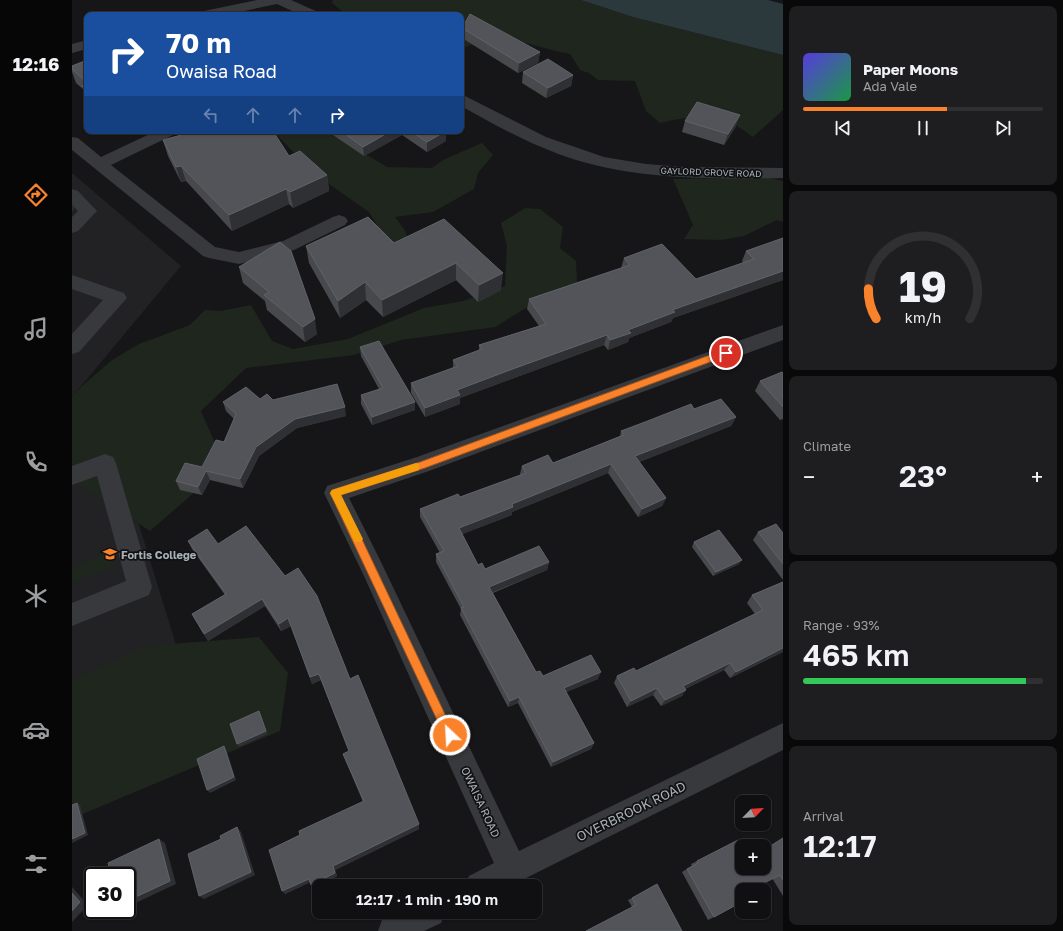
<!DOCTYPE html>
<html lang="en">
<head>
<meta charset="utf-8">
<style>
	:root { --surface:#101012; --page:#1e1e20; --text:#f1f3f6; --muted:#9c9d9f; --line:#303032; --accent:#fa822b }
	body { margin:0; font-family:"Golos Text",sans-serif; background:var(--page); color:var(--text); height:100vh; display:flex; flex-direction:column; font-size:15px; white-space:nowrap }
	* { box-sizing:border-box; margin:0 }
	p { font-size:13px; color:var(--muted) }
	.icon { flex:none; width:22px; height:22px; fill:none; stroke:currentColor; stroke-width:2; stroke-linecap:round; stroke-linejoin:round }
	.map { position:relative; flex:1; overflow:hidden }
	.panel { display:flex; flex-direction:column; gap:6px; padding:6px; background:#09090a; width:280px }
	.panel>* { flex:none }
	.hud { position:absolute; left:12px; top:12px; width:380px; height:122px; border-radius:8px; box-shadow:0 1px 3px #0004,0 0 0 1px var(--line); background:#1a4fa0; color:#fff; overflow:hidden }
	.needle { width:26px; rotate:65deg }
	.controls { position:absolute; left:663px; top:795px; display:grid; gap:8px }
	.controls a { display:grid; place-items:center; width:36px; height:36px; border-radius:8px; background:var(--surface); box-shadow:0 1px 3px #0004,0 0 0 1px var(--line); font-size:20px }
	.speed { position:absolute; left:12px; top:867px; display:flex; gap:8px; font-size:20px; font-weight:700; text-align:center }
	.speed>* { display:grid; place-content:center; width:52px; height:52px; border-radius:50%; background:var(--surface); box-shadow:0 1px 3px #0004,0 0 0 1px var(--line); line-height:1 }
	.speed .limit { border:2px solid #111; border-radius:6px; background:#fff; color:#111 }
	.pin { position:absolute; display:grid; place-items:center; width:34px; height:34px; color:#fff; margin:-17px; border:2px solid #fff; border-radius:50%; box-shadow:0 1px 4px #0007 }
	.me { position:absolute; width:44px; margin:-22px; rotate:335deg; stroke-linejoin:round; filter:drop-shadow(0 0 3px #0008) }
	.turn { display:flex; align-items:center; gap:14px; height:84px; padding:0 16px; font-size:18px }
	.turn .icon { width:52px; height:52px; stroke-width:2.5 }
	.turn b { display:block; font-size:28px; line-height:34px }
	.lanes { display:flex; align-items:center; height:38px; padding:0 16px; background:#0003; justify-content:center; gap:20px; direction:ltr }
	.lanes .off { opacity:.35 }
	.big { font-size:30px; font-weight:600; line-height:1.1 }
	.panel .card { flex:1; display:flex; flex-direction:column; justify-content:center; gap:6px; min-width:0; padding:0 14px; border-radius:8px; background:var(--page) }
	.panel .dial { align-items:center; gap:0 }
	.dial svg { height:104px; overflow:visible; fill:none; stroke:var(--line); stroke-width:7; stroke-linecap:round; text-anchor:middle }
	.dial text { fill:var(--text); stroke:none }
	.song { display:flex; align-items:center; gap:12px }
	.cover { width:48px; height:48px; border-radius:6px; background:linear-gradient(135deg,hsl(250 70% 55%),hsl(140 70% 35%)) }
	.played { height:4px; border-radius:2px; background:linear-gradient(90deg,var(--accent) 60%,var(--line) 60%) }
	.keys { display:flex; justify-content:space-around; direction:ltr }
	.heat { display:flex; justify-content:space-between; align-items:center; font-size:22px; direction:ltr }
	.charge { height:6px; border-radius:3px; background:linear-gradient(90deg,#34c759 93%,var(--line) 0) }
	.trip { position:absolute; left:240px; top:879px; width:230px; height:40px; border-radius:8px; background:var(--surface); box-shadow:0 1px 3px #0004,0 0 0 1px var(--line); font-weight:600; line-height:40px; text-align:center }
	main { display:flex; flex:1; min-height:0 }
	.tabs { display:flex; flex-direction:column; width:72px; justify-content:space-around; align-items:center; background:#060607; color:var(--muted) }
	.tabs .icon { width:28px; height:28px }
	.tabs .selected { color:var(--accent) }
	.tabs b { font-size:18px; color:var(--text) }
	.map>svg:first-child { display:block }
</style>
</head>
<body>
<main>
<nav class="tabs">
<b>12:16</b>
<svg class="icon selected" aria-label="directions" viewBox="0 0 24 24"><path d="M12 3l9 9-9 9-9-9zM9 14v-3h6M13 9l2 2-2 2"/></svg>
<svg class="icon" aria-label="music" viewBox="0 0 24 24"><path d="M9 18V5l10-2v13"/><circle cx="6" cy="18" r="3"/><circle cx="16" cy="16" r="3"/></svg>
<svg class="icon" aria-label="phone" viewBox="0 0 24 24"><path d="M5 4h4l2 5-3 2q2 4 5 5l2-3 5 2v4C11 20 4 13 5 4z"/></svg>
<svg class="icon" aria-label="climate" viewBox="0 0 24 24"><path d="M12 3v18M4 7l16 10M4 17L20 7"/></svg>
<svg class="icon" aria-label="car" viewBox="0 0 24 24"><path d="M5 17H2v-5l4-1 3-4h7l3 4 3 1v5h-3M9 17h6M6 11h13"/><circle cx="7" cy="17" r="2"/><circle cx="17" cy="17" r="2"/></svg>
<svg class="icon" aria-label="filters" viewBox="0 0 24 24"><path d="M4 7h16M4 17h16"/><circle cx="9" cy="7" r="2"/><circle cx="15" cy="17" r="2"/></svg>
</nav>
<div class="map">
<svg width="711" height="931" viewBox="0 0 711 931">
	<rect width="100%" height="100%" fill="#161618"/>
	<g fill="#222225">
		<path d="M0,173L109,266L0,397Z"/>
		<path d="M43,447L105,648L0,693V461Z"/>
	</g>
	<g fill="#1e261d">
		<path d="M261,0H509L561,17L711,55V110L681,137C671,130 662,123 651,119C634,113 605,119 588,123L574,111L563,81L526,80L517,73L508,70L498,54C454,46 433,29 389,49V15H275L260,3Z"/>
		<path d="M201,131H272L270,140L315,167L360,168L371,160L410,143L421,155L406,173L402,189L361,212L323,217L334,232L345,266L310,233L297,212L244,175Z"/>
		<path d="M669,178H698L711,181V222L705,220L672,236L649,240L612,239L621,225L601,179Z"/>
		<path d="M453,208L468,209L491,227L488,248L504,261L505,284L457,306L423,327L329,340L282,355L174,368L129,411L143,443L148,470L78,531L0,481V397L10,386L40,360L67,344L118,325L133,310L148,311L179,305L200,341L221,349L276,339L352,308L391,301L433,286L435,246L429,223Z"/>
		<path d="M36,553L41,567L0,583V567Z"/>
		<path d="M187,637L216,673L208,731L6,816L0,824V680L74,646Z"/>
	</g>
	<path fill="#2b393c" d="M509,0H696L711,4V55L561,17Z"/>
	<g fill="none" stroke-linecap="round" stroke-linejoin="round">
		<g fill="#37393d" fill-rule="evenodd">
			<path d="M185,0H219L246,12L248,15H229L205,4L153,15H125L127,12Z"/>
			<path d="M15,40V49L0,53V44Z"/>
			<path d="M389,94L474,137L532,157L574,164L613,167L711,168V178C641,179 571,180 504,160C463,147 426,127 389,106Z"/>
			<path d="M84,131H105L103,134L39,165L143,247L167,252L211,241L261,217L267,215L273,217L276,221L273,225L222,250L167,264L137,258L131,256L0,150V137L6,138L29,157Z"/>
			<path d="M0,189L6,191L25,211L6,231L0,233V217L6,211L0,205Z"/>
			<path d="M0,275L52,293L55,298L7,352L0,354V334L31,300L0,289Z"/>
			<path d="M711,325V340L357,471L277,498L309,562L447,851L711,723V750L438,886H392L397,876L422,863L292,576L252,493L255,486L345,457Z"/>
			<path d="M33,454L41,457L44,463L80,587L77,595L0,626V603L54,581L25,476L0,485V466Z"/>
			<path d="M327,912H373L369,923L352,931H306L310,920Z"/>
		</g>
	</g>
	<g fill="#47494d">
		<path d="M390,28L468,52L466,63L446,73L390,38Z"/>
		<path d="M15,60V101L11,89L4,83L0,72V66Z"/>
		<path d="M451,72L501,75L499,86L474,98L450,83Z"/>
		<path d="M613,121L664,126L652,145L610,132Z"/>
		<path d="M261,131H374V141L355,152L330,135L292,156L261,135Z"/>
		<path d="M91,140L217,156L255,175L257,191L221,208L217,204L160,231L114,181L109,182L96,156Z"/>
		<path d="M372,219L429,290L406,302L384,280L311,317L294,300L268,318L237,263L234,246L322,243Z"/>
		<path d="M711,238V280L601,318L599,322L557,338L556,342L536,350L532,345L388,398V404L353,417L339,393V383L381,368V360L407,350V345L467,326L455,309L457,299L549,268L552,258L624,279L671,263L670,261L674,251Z"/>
		<path d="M208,242L245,334L233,342L195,310L193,301L171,283L167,267Z"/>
		<path d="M288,347L343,410L300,425L289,404V395L307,389L289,356Z"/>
		<path d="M711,373V419L708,420L683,391L688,381Z"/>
		<path d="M188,399L201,400L274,416L225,428L187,456L171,488L138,480L130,495L108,490L104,481L130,467L152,442L162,419L154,411L151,402Z"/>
		<path d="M622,409L664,417L659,426L567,462L594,498L590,506L566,517L536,473L440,512V515L390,534L406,565L413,569L477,562L475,570L421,593L464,672L471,676L526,679L494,692L522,743L519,749L479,767L446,703L436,707L388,615L389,609L364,562V554L368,553L348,517V509L388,497L449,475L448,474L450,466L481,463L548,436L549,431Z"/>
		<path d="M686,532L711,533V580L681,540Z"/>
		<path d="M116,541L146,544L278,679L347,824V829L263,870L265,876L241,888L238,882L213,894L228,835L291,802L273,759L271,754L277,751L249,680L240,684L219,626L209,631L193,606L136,641L120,614L153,595L120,549Z"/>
		<path d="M622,542L667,564L641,576L620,547Z"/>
		<path d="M711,582V652L658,678L652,670L613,689L610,696L589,706L581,695L555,707L542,683L545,676L564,671L683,614L675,603L680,595Z"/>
		<path d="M711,838V896L700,878L662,898L642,917L636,920L610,872L620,866L619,864L625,861L670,868Z"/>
		<path d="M560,898L610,931L560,907L556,900Z"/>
	</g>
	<g fill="#2f3033">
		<path d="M468,52L466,63L446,73L447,63Z"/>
		<path d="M501,75L499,86L474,98L476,88Z"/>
		<path d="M668,115L664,126L652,145L656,134Z"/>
		<path d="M319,131H330V135L292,156L291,147Z"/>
		<path d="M374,131V141L355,152V142Z"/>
		<path d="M109,166L114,181L109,182L104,167Z"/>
		<path d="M255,175L257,191L221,208L218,192Z"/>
		<path d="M214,189L217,204L160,231L157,215Z"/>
		<path d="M0,204L2,209L0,211Z"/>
		<path d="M384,263V280L311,317L310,300Z"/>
		<path d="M711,271V280L601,318L599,322L557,338L556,342L536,350L538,340L556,330L600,310Z"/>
		<path d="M431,273L429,290L406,302L407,285Z"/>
		<path d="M293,282L294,300L268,318L266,301Z"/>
		<path d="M243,319L245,334L233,342L231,327Z"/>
		<path d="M535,335L532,345L388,398V404L353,417V408L385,390Z"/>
		<path d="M343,402V410L300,425V417Z"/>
		<path d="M273,407L274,416L225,428L187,456L171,488L168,479L184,447L223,419Z"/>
		<path d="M664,417L659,426L560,465L563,456Z"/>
		<path d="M539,464L536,473L440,512V515L386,536L387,528L440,504Z"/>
		<path d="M134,471L138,480L130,495L126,487Z"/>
		<path d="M594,498L590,506L566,517L570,509Z"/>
		<path d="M670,560L667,564L641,576L644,572Z"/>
		<path d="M477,562L475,570L416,594L417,587Z"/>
		<path d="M190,599L193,606L136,641L132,634Z"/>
		<path d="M216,618L219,626L209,631L207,624Z"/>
		<path d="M711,648V652L658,678L664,672Z"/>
		<path d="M658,663L652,670L607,692L611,686Z"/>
		<path d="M529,672L526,679L490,694L492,688Z"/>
		<path d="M247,674L249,680L240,684L238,677Z"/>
		<path d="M585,688L581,695L555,707L559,701Z"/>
		<path d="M614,690L610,696L589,706L593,700Z"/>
		<path d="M447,697L446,703L436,707L438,701Z"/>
		<path d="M187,711L196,734L167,747L165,744Z"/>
		<path d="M522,743L519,749L479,767L481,762Z"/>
		<path d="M152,746L154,749L164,780L138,793L135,790Z"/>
		<path d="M5,803L8,805L16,835L0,843Z"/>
		<path d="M347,824V829L263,870L265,876L241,888L239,885L261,866Z"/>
		<path d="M165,827L169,832L183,875L132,899L127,896Z"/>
		<path d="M87,839L93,843L104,884L55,907V901Z"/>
		<path d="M237,879L239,882L213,894L210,891Z"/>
		<path d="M0,887L16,905L0,922Z"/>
	</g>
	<g fill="#525459" stroke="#5f6368">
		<path d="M398,14L468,52L447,63L390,28Z"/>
		<path d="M476,59L501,75L476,88L451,72Z"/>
		<path d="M15,60V83L0,69V66Z"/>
		<path d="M15,84V91L10,86Z"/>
		<path d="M625,102L668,115L656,134L613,121Z"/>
		<path d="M124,131H201L217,156L228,151L255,175L218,192L214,189L157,215L109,166L104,167L91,140Z"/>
		<path d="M269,131H319L291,147Z"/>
		<path d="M338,131H374L355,142Z"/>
		<path d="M296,217L322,243L372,219L431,273L407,285L384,263L310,300L293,282L266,301L234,246Z"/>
		<path d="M711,238V271L600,310L603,312L556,330L559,333L538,340L535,335L443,368L385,390L388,395L353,408L339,383L386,366L381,360L410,349L407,345L474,324L457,299L558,265L552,258L590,244L624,279L682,259L674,251Z"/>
		<path d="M208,242L219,251L243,319L231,327L192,295L197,292L167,267Z"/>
		<path d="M307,341L343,402L300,417L289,395L311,388L288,347Z"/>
		<path d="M710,372L711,373V407L688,381Z"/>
		<path d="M265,384L273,407L223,419L184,447L168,479L134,471L126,487L104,481L113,463L130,467L144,440L152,442L164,414L151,402L174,387L188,399L195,394L201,400Z"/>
		<path d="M649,399L664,417L563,456L594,498L570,509L539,464L440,504L441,507L387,528L406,565L410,563L413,569L467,546L477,562L417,587L464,672L468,671L471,676L519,655L529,672L492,688L522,743L481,762L447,697L438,701L389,608L392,607L364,554L372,551L348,509L386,494L388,497L454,473L450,466L476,455L481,463L552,435L549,431L573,422L619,404L622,409Z"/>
		<path d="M704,524L711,533V564L686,532Z"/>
		<path d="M174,526L213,576L226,568L245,596L278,679L286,675L347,824L261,866L263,873L239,885L237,879L210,891L197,850L228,835L227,831L292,801L271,754L277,751L247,674L238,677L216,618L207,624L190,599L132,634L120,614L154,594L116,541L135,529L146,544Z"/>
		<path d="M647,530L670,560L644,572L622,542Z"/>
		<path d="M711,582V648L664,672L658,663L611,686L614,690L593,700L585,688L559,701L545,676L562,668L564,671L691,610L680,595Z"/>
		<path d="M187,711L194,731L165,744L158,724Z"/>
		<path d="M152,746L162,777L135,790L125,759Z"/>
		<path d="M5,803L13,833L0,839V805Z"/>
		<path d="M165,827L179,872L127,896L116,854L149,839L148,836Z"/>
		<path d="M711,838V880L708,875L678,890H670V894L662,898L666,904L642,917L615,869L626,863L625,861L666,840L670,847V868H692V850Z"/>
		<path d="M87,839L98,881L55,901V876H39L36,863Z"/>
		<path d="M585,884L610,931H514L564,905L560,898Z"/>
		<path d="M0,893L8,902L0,911Z"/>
	</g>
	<path fill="#fa822b" stroke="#a2541c" d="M654,349L658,353L657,355L353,468L269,495L381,731L383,735L381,739L378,741L374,739L258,493L260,490L348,462Z"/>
	<path fill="#f59e0b" d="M344,463L347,464V470L269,495L291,539L289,542H283L258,493L260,490Z"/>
	<defs>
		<symbol id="university-bare" viewBox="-9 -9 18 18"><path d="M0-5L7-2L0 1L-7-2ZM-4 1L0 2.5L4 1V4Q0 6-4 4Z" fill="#fa822b" stroke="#111113" stroke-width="2.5" paint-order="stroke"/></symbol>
	</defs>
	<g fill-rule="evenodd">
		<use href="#university-bare" x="28" y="544" width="20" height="20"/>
	</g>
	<g text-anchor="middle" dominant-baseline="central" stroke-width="3.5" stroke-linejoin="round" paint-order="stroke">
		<g font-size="9" fill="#a7b1b8" stroke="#111113">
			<text transform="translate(639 172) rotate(2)">GAYLORD GROVE ROAD</text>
		</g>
		<g font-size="11" font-weight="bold" fill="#a7b1b8" stroke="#111113" text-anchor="start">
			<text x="49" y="554">Fortis College</text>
		</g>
		<g font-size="11" fill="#a7b1b8" stroke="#111113">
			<text transform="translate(409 802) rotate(65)">OWAISA ROAD</text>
		</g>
		<g font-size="13" fill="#a7b1b8" stroke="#111113">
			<text transform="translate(559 811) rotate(-26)">OVERBROOK ROAD</text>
		</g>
	</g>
</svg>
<div class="controls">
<a><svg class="needle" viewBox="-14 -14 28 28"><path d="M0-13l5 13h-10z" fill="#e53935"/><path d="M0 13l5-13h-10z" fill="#9c9d9f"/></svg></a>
<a>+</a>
<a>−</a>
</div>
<div class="speed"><div class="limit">30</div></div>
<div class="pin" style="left:654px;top:353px;background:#d93025"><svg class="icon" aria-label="arrive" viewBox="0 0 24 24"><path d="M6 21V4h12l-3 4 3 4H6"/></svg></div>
<svg class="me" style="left:378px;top:735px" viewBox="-20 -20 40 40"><circle r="17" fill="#fa822b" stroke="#fff" stroke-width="3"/><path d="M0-11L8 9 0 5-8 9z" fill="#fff"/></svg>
<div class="trip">12:17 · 1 min · 190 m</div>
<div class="hud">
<div class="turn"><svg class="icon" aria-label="right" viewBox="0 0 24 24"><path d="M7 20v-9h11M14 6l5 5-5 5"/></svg><div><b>70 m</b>Owaisa Road</div></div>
<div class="lanes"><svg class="icon off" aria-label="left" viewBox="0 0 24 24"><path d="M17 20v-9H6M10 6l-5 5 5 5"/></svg><svg class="icon off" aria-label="ahead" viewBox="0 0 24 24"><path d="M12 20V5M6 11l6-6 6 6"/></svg><svg class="icon off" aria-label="ahead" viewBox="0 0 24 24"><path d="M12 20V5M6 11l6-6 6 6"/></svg><svg class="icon" aria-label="right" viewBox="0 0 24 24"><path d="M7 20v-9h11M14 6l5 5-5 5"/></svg></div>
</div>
</div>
<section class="panel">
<div class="card">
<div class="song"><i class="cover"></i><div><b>Paper Moons</b><p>Ada Vale</p></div></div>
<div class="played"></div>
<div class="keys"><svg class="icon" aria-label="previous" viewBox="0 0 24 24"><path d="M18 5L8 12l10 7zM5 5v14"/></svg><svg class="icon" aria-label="pause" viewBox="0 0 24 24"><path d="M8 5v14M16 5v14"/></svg><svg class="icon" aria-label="next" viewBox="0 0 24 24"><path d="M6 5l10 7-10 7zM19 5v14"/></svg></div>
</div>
<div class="card dial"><svg viewBox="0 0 100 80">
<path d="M14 69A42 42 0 1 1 86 69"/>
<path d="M14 69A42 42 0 0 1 8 46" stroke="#fa822b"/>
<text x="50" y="56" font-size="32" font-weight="700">19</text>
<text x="50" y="72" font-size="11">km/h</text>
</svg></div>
<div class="card"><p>Climate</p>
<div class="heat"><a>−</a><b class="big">23°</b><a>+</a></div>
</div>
<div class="card"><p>Range · 93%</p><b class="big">465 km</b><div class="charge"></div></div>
<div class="card"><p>Arrival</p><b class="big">12:17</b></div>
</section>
</main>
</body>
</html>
